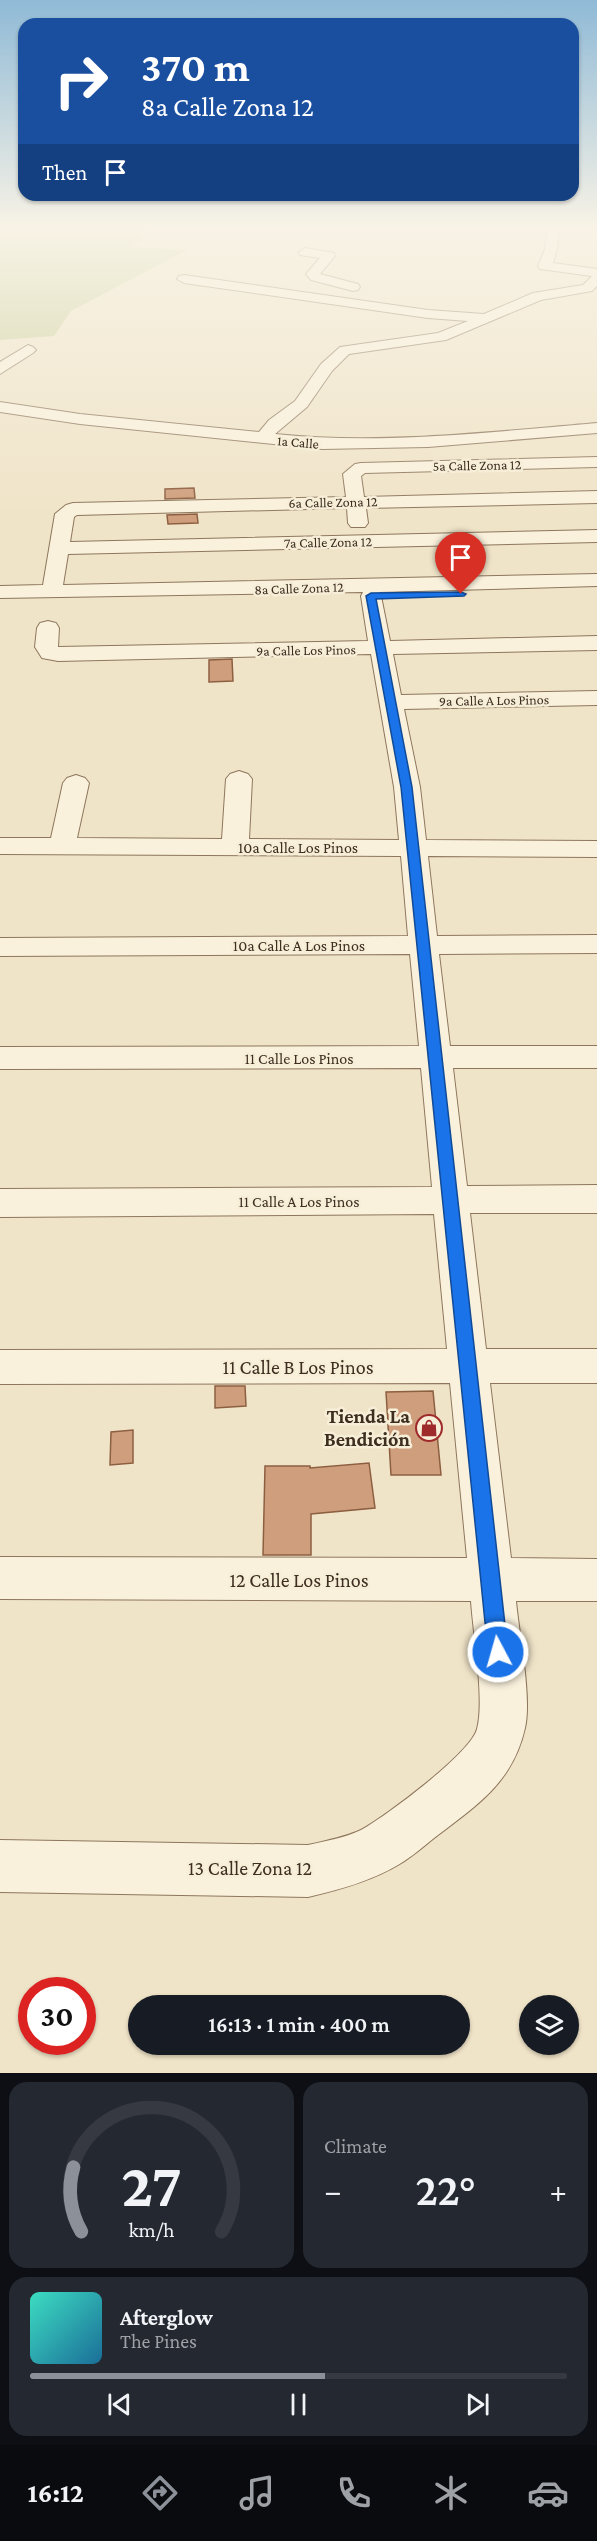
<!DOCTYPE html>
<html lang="en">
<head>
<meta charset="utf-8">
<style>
	:root { --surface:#171b24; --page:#242831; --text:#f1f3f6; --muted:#9ea1a6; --line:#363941; --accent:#8c9099 }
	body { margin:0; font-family:"Crimson Pro",serif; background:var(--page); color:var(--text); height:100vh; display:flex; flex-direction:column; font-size:22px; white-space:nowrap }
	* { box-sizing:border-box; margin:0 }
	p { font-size:20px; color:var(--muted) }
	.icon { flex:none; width:33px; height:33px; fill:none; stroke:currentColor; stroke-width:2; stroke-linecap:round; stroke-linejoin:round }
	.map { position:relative; height:2073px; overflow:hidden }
	.drawer { display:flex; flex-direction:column; gap:9px; padding:9px; background:#0d0f14; flex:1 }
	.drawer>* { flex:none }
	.banner { position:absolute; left:18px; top:18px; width:561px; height:183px; border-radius:18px; box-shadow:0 2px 4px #0004; background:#1a4fa0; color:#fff; overflow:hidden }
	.buttons { position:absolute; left:519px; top:1995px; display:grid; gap:12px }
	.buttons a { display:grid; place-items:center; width:60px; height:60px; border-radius:50%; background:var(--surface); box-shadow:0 2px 4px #0004; font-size:30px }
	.speed { position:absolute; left:18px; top:1977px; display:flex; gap:12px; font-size:30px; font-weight:700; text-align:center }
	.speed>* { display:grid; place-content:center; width:78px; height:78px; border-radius:50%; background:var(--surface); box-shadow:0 2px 4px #0004; line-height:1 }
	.speed .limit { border:9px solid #d22; background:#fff; color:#111 }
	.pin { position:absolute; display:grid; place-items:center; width:51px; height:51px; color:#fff; margin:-62px -26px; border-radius:50% 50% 50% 0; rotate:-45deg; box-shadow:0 0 6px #0007 }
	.pin .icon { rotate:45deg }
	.me { position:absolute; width:66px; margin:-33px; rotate:354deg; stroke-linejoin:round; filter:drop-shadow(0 0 4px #0008) }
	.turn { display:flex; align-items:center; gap:21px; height:126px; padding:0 24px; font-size:27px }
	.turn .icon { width:78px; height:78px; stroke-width:2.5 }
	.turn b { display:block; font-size:42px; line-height:51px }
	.then { display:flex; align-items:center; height:57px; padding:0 24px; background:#0003; gap:12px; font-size:22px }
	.big { font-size:45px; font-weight:600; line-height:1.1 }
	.drawer .widget { flex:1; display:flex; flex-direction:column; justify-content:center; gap:9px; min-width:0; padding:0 21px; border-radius:18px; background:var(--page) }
	.drawer .dial { align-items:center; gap:0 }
	.dial svg { height:156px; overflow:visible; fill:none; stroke:var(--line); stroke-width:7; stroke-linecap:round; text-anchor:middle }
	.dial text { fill:var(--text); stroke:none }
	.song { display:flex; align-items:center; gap:18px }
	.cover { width:72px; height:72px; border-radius:9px; background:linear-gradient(135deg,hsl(170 70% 55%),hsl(200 70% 35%)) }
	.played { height:6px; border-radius:3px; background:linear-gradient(90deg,var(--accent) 55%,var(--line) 55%) }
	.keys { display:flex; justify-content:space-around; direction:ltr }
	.heat { display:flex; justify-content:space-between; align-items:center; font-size:33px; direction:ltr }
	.drawer .tiles { flex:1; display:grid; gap:9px; grid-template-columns:1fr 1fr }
	.widget:last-child { grid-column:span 2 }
	.trip { position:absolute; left:128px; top:1995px; width:342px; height:60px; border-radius:30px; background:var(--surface); box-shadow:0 2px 4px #0004; font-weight:600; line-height:60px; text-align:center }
	.tabs { display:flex; height:96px; justify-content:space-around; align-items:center; background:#090b0e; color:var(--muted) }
	.tabs .icon { width:42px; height:42px }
	.tabs .selected { color:var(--accent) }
	.tabs b { font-size:27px; color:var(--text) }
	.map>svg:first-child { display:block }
</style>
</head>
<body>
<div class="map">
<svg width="597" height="2073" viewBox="0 0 597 2073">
	<rect width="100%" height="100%" fill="#f0e4c8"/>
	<path fill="#c9cf9b" d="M0,226H154L132,247L187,250L71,311L54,336L0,340Z"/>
	<g fill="#cf9f7d" stroke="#8d5f41" stroke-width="1.5">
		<path d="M194,488L195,498L165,499V489Z"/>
		<path d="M197,514L198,523L168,524L167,515Z"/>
		<path d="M232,659L233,681L209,682V660Z"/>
		<path d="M215,1386H245L246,1406L215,1408Z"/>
		<path d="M433,1391L441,1475H391L386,1392Z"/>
		<path d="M133,1430V1463L110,1465L111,1432Z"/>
		<path d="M369,1463L375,1508L311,1514V1555H263L265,1466H310V1468Z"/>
	</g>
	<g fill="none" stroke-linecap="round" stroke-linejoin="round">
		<defs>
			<g id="minor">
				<path d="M548,226H560L557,249L553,263L597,269V286L592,291L541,300L446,340L349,354L332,371L307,407L275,434C382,445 490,432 597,423V433L428,447L322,449L80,424L0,412V402L80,414L259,432L269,420L295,401L321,364L340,347L438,333L468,321L428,318L184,283L177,279L179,276L184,275L428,310L484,314L533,293L583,285L592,276L540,269L538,266L545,249Z"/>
				<path d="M305,248L334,253L335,256L320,274L358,284L360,287L358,290L353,291L311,280L306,274L320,258L300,255L299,252Z"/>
				<path d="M28,345L33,347L36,350L33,353L0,374V362Z"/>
				<path d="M597,457V467L365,473L361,476L364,497L597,491V503L366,508L368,523L365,527H351L348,523L347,508L77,515L74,517L70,542L597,530V542L68,554L63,585L597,574V586L379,592L381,596L390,641L597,636V650L393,654L401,695L597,691V705L404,709L420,787L426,840L597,841V857L428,856L437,936L597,935V953L439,954L450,1046H597V1068H453L467,1186L597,1185V1213H470L486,1349H597V1383H490L511,1558L597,1559V1601H516C519,1634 532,1698 525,1728C513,1781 479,1804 438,1835C425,1845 412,1857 398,1865C371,1881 339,1890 308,1897L0,1892V1840L308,1845C326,1841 344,1838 361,1830C385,1817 471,1753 477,1729C485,1700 473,1633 471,1601L0,1599V1557L467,1558L450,1383L0,1384V1350L447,1349L434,1214L0,1217V1189L432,1187L421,1068L0,1069V1047L419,1046L410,954L0,956V938L408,936L401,856L0,854V838H51L63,783L67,778L76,775L85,778L89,783L77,838L222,839L226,779L230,774L239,771L248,774L252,779L249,839L399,840L394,787L371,654L58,661L42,658L35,647L37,628L40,623L48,621L56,623L59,628L58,647L368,641L361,596L363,592L0,598V586L43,585L55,514L66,505L73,503L346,497L343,474L355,464L361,463Z"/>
			</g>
		</defs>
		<use href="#minor" stroke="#8d765c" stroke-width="2"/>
		<use href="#minor" fill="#faf1dc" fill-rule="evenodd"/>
	</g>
	<linearGradient id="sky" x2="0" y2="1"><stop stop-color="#8fbad6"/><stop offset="0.44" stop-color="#f8f3e6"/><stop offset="1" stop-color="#f8f3e6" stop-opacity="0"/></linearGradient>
	<rect width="597" height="516" fill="url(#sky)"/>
	<path fill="#1a73e8" stroke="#114b97" stroke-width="1.5" d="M461,592L466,594L464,596L376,599L412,787L508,1652L505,1659L498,1662L491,1659L488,1652L401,787L366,596L371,593Z"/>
	<defs>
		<symbol id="shop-ring" viewBox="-11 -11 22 22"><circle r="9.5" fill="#f7eed8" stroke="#9e2a2b" stroke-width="1.5"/><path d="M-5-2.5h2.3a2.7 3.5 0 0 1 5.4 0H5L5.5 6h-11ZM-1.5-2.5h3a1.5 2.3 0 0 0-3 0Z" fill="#9e2a2b"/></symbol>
	</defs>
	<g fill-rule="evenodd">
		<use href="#shop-ring" x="414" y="1413" width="30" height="30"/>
	</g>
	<g text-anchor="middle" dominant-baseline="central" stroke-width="5" stroke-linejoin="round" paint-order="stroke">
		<g font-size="14" fill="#3d2e20" stroke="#f7eed8">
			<text transform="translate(298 442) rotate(5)">1a Calle</text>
			<text transform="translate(477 465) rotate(-1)">5a Calle Zona 12</text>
			<text transform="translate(333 502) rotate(-1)">6a Calle Zona 12</text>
			<text transform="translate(328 542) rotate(-1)">7a Calle Zona 12</text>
			<text transform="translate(299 588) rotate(-2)">8a Calle Zona 12</text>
			<text transform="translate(306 650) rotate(-1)">9a Calle Los Pinos</text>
			<text transform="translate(494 700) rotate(-1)">9a Calle A Los Pinos</text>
		</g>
		<g font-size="16" fill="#3d2e20" stroke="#f7eed8">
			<text x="298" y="847">10a Calle Los Pinos</text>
			<text x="299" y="945">10a Calle A Los Pinos</text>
			<text x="299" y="1058">11 Calle Los Pinos</text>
			<text x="299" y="1201">11 Calle A Los Pinos</text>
		</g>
		<g font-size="20" fill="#3d2e20" stroke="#f7eed8">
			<text x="298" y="1367">11 Calle B Los Pinos</text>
			<text x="299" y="1580">12 Calle Los Pinos</text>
			<text x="250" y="1868">13 Calle Zona 12</text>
		</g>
		<g font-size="20" font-weight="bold" fill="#3d2e20" stroke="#f7eed8" text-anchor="end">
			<text x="410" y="1416">Tienda La<tspan x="410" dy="23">Bendición</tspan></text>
		</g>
	</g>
</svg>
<div class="buttons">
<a><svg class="icon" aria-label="layers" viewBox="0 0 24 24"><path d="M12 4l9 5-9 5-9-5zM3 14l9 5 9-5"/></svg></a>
</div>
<div class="speed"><div class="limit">30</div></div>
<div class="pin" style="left:461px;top:594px;background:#d93025"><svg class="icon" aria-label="arrive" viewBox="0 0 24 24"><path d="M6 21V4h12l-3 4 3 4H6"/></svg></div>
<svg class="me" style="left:498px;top:1652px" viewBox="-20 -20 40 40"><circle r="17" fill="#1a73e8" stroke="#fff" stroke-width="3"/><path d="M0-11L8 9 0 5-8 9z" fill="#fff"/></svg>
<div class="trip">16:13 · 1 min · 400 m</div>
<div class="banner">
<div class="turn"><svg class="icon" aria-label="right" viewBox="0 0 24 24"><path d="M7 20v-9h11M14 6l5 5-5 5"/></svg><div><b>370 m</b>8a Calle Zona 12</div></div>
<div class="then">Then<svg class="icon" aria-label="arrive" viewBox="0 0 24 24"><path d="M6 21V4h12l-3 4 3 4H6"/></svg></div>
</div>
</div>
<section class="drawer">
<div class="tiles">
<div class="widget dial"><svg viewBox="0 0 100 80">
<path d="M14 69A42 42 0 1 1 86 69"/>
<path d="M14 69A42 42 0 0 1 10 36" stroke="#8c9099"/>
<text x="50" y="56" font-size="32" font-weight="700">27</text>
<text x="50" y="72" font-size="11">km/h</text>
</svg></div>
<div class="widget"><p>Climate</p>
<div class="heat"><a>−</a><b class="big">22°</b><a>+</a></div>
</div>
<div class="widget">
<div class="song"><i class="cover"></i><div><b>Afterglow</b><p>The Pines</p></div></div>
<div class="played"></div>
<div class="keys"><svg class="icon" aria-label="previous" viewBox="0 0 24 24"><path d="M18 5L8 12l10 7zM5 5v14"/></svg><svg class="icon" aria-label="pause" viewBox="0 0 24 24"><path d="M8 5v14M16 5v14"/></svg><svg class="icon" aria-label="next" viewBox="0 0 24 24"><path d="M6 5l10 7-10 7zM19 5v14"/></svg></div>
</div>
</div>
</section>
<nav class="tabs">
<b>16:12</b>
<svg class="icon selected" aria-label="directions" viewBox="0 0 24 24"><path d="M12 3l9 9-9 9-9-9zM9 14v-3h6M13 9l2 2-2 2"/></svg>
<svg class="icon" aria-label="music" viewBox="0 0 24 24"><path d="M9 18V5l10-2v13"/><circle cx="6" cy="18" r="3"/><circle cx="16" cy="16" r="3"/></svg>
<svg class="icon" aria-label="phone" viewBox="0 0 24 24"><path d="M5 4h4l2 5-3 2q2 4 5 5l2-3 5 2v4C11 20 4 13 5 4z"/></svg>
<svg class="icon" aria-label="climate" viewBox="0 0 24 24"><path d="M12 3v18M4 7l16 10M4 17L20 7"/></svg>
<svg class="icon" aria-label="car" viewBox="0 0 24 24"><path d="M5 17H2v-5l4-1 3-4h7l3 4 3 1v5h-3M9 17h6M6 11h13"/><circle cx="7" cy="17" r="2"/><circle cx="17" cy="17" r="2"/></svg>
</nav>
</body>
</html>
